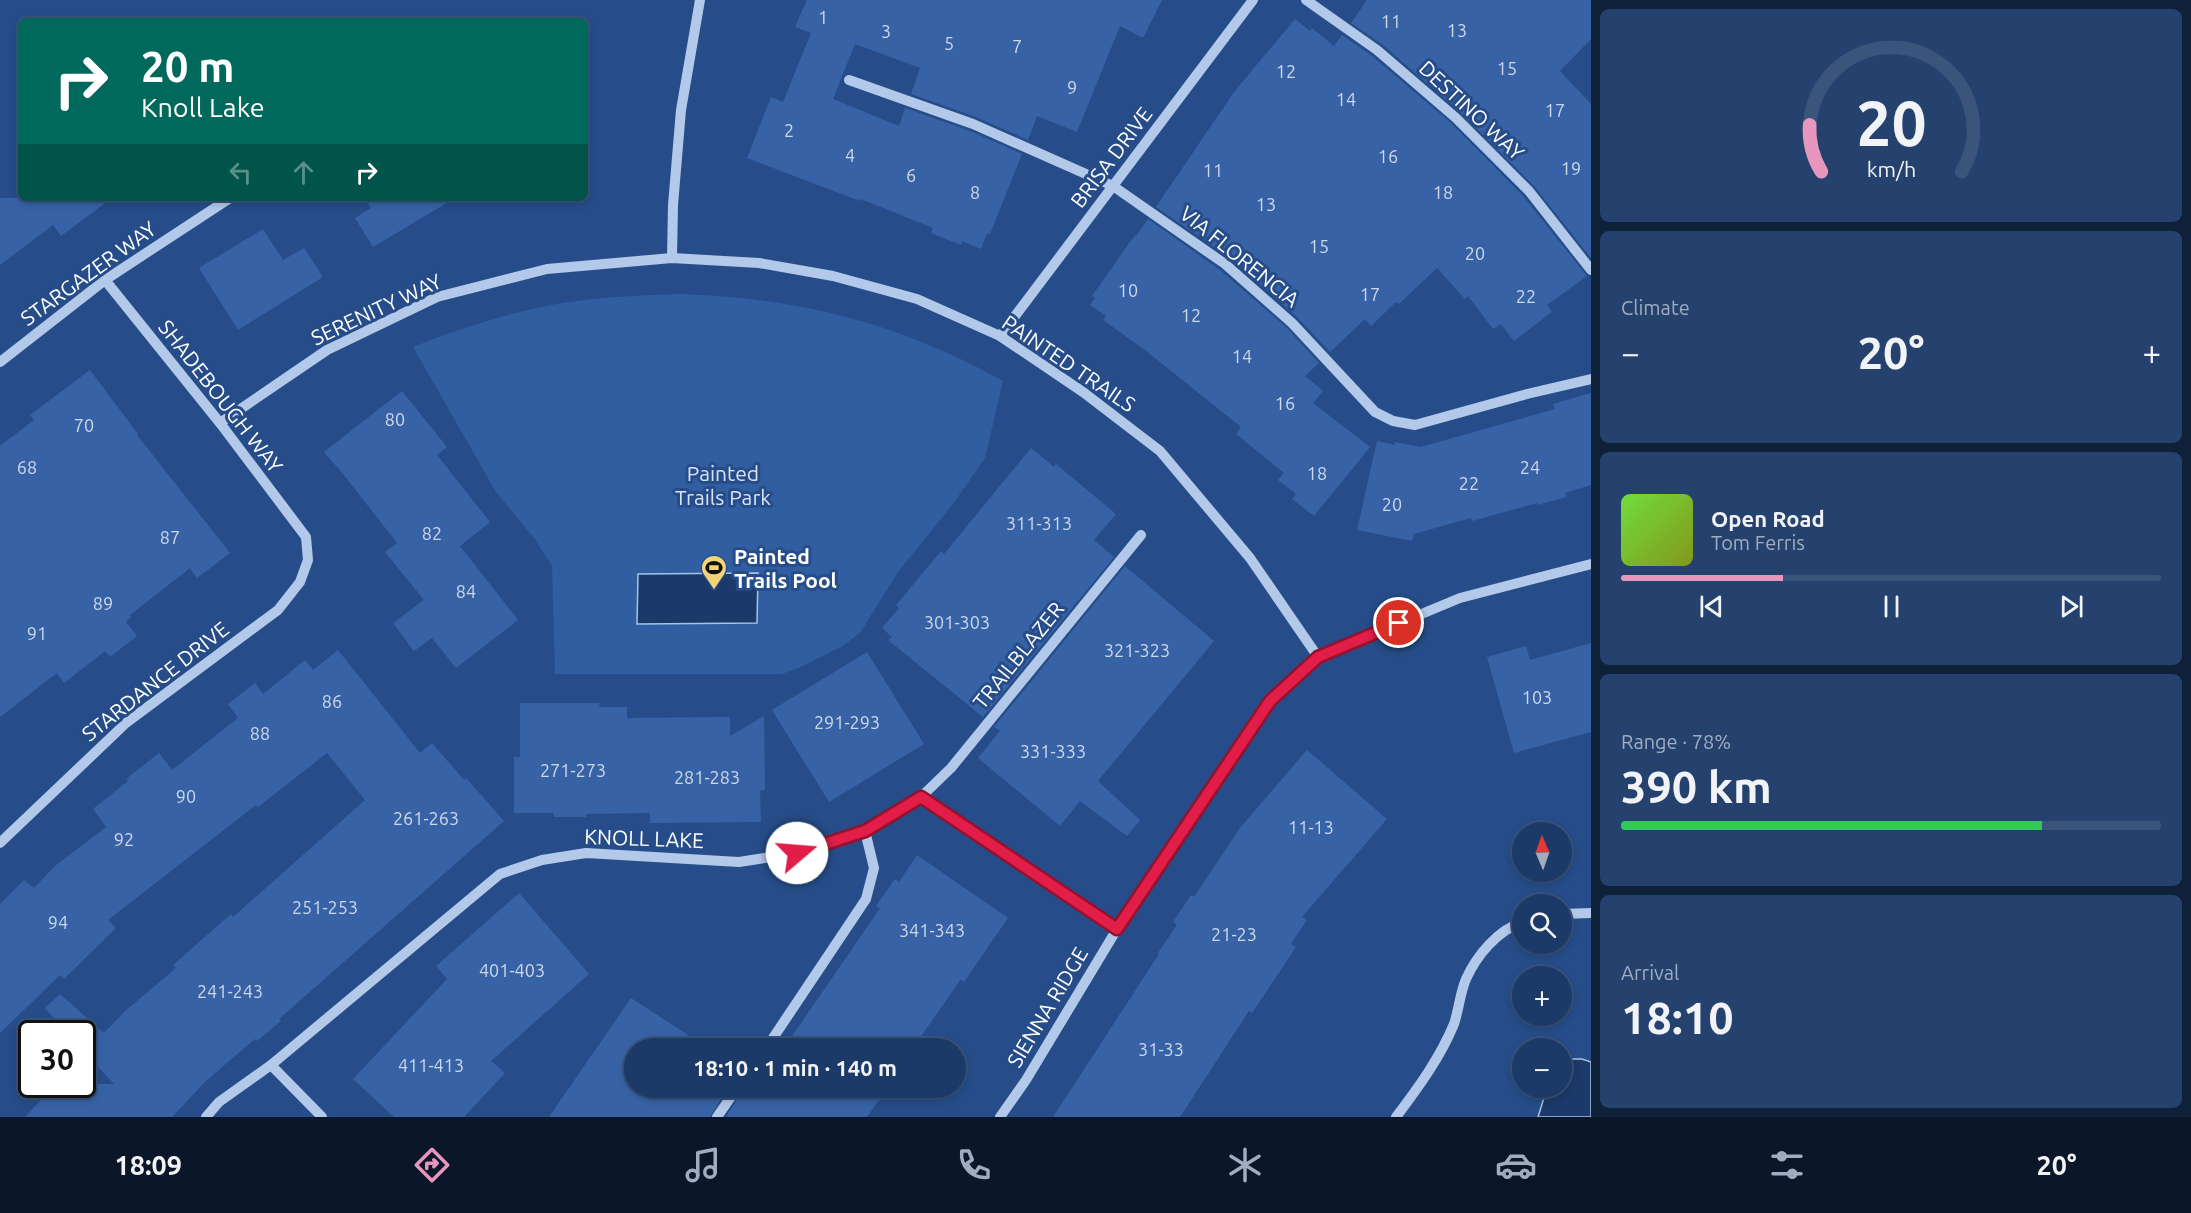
<!DOCTYPE html>
<html lang="en">
<head>
<meta charset="utf-8">
<style>
	:root { --surface:#1c3a67; --page:#25416d; --text:#f1f3f6; --muted:#a0adc0; --line:#3a547b; --accent:#e797bd }
	body { margin:0; font-family:Ubuntu,sans-serif; background:var(--page); color:var(--text); height:100vh; display:flex; flex-direction:column; font-size:22px; white-space:nowrap }
	* { box-sizing:border-box; margin:0 }
	p { font-size:20px; color:var(--muted) }
	.icon { flex:none; width:33px; height:33px; fill:none; stroke:currentColor; stroke-width:2; stroke-linecap:round; stroke-linejoin:round }
	.map { position:relative; flex:1; overflow:hidden }
	.sheet { display:flex; flex-direction:column; gap:9px; padding:9px; background:#0f2039; width:600px }
	.sheet>* { flex:none }
	.top-card { position:absolute; left:18px; top:18px; width:570px; height:183px; border-radius:9px; box-shadow:0 3px 9px #0003,0 0 0 2px var(--line); background:#00695c; color:#fff; overflow:hidden }
	.needle { width:39px; rotate:358deg }
	.fabs { position:absolute; left:1512px; top:822px; display:grid; gap:12px }
	.fabs a { display:grid; place-items:center; width:60px; height:60px; border-radius:50%; background:var(--surface); box-shadow:0 3px 9px #0003,0 0 0 2px var(--line); font-size:30px }
	.speed { position:absolute; left:18px; top:1020px; display:flex; gap:12px; font-size:30px; font-weight:700; text-align:center }
	.speed>* { display:grid; place-content:center; width:78px; height:78px; border-radius:50%; background:var(--surface); box-shadow:0 3px 9px #0003,0 0 0 2px var(--line); line-height:1 }
	.speed .limit { border:3px solid #111; border-radius:9px; background:#fff; color:#111 }
	.pin { position:absolute; display:grid; place-items:center; width:51px; height:51px; color:#fff; margin:-26px; border:3px solid #fff; border-radius:50%; box-shadow:0 2px 6px #0007 }
	.me { position:absolute; width:66px; margin:-33px; rotate:72deg; stroke-linejoin:round; filter:drop-shadow(0 0 4px #0008) }
	.turn { display:flex; align-items:center; gap:21px; height:126px; padding:0 24px; font-size:27px }
	.turn .icon { width:78px; height:78px; stroke-width:2.5 }
	.turn b { display:block; font-size:42px; line-height:51px }
	.lanes { display:flex; align-items:center; height:57px; padding:0 24px; background:#0003; justify-content:center; gap:30px; direction:ltr }
	.lanes .off { opacity:.35 }
	.big { font-size:45px; font-weight:600; line-height:1.1 }
	.sheet .tile { flex:1; display:flex; flex-direction:column; justify-content:center; gap:9px; min-width:0; padding:0 21px; border-radius:9px; background:var(--page) }
	.sheet .dial { align-items:center; gap:0 }
	.dial svg { height:156px; overflow:visible; fill:none; stroke:var(--line); stroke-width:7; stroke-linecap:round; text-anchor:middle }
	.dial text { fill:var(--text); stroke:none }
	.song { display:flex; align-items:center; gap:18px }
	.cover { width:72px; height:72px; border-radius:9px; background:linear-gradient(135deg,hsl(100 70% 55%),hsl(70 70% 35%)) }
	.played { height:6px; border-radius:3px; background:linear-gradient(90deg,var(--accent) 30%,var(--line) 30%) }
	.keys { display:flex; justify-content:space-around; direction:ltr }
	.heat { display:flex; justify-content:space-between; align-items:center; font-size:33px; direction:ltr }
	.charge { height:9px; border-radius:4px; background:linear-gradient(90deg,#34c759 78%,var(--line) 0) }
	.trip { position:absolute; left:624px; top:1038px; width:342px; height:60px; border-radius:30px; background:var(--surface); box-shadow:0 3px 9px #0003,0 0 0 2px var(--line); font-weight:600; line-height:60px; text-align:center }
	.menu { display:flex; height:96px; justify-content:space-around; align-items:center; background:#0b1729; color:var(--muted) }
	.menu .icon { width:42px; height:42px }
	.menu .selected { color:var(--accent) }
	.menu b { font-size:27px; color:var(--text) }
	main { display:flex; flex:1; min-height:0 }
	.map>svg:first-child { display:block }
</style>
</head>
<body>
<main>
<div class="map">
<svg width="1591" height="1117" viewBox="0 0 1591 1117">
	<rect width="100%" height="100%" fill="#264d89"/>
	<path fill="#315ea1" d="M681,294C799,298 899,323 1003,381L985,458L953,504L898,572L860,633L841,647L801,667L782,674H555L552,566L534,538L496,492L413,347C461,328 511,312 562,303C602,297 641,295 681,294Z"/>
	<g fill="#1b3969" stroke="#a7c3ea" stroke-width="1.5">
		<path d="M758,573L757,623L637,624L638,574Z"/>
		<path d="M1562,1059H1582L1591,1062V1117H1538L1547,1088H1562Z"/>
	</g>
	<g fill="#3763a6">
		<path d="M807,0H1162L1143,38L1120,26L1077,132L1037,116L1028,140L976,117L911,94L920,68L855,44L833,99L899,126L905,108L970,131L1022,154L990,234L987,233L981,249L962,241L961,245L931,233L933,228L861,199L860,201L747,158L771,97L783,102L811,33L795,27Z"/>
		<path d="M1367,0H1591V39L1560,71L1591,104V258L1534,186L1461,113L1382,44L1351,23Z"/>
		<path d="M1295,19L1310,31L1312,28L1334,46L1342,35L1372,56L1451,123L1523,196L1587,276L1547,305L1552,312L1514,341L1501,324L1493,329L1468,296L1465,299L1437,268L1399,304L1396,302L1371,326L1365,319L1330,352L1297,317L1230,258L1156,207L1234,92Z"/>
		<path d="M0,198H112L61,236L53,225L0,265Z"/>
		<path d="M365,198H455L373,247L355,218L371,208Z"/>
		<path d="M1148,219L1220,270L1287,328L1319,363L1305,376L1323,391L1313,403L1370,447L1314,516L1292,499L1296,494L1278,480L1284,473L1236,434L1241,427L1145,350L1103,320L1106,316L1090,305L1095,298L1092,296L1135,235L1136,236Z"/>
		<path d="M263,229L283,260L304,248L323,277L238,330L199,268Z"/>
		<path d="M90,370L138,434L137,435L230,553L197,578L190,568L130,615L131,617L126,622L137,636L110,657L105,651L64,683L57,673L0,717V446L34,420L30,415Z"/>
		<path d="M402,391L447,447L437,455L490,522L460,546L518,620L456,668L432,638L414,651L393,623L424,600L385,552L397,543L344,475L324,452Z"/>
		<path d="M1591,393V485L1565,493L1566,497L1538,505L1537,503L1472,521L1471,518L1414,534L1412,541L1357,530L1377,441L1395,445V442L1421,447L1555,409L1553,404Z"/>
		<path d="M1031,448L1054,467L1056,464L1116,514L1094,540L1114,557L983,717L888,640L892,637L882,628L899,608L896,605L941,551L944,554Z"/>
		<path d="M1125,566L1214,641L1098,781L1140,820L1127,836L1080,801L1060,826L978,758L1000,731L994,727Z"/>
		<path d="M1591,643V732L1514,753L1487,657L1526,646L1530,660Z"/>
		<path d="M338,650L420,753L432,743L464,780L466,778L504,821L279,1019L281,1021L257,1041L255,1039L207,1080L172,1117H25L56,1084H114L82,1050V1034H68L45,1008L60,994L104,1033L125,1011L176,968L173,965L231,914L233,917L365,800L327,753L258,807L256,805L108,920L116,928L64,979L60,975L0,1033V904L24,880L34,888L55,866L106,827L93,809L128,781L126,779L159,753L172,770L238,718L228,704L255,683L263,694L305,660L313,670Z"/>
		<path d="M867,652L924,744L829,802L772,710Z"/>
		<path d="M520,703H600L599,707H627V718L730,717V736L764,716L765,790H760L761,822L650,823V813L586,814V817H554V813H514V757H520Z"/>
		<path d="M1307,750L1387,819L1302,917L1307,920L1291,944L1296,947L1252,1013L1249,1011L1180,1117H1053L1159,954L1158,953L1177,925L1173,922L1191,895L1194,897L1240,828Z"/>
		<path d="M917,855L1008,918L964,982L961,979L913,1048H784L880,908L876,906L895,879L899,882Z"/>
		<path d="M519,893L589,974L491,1061L505,1073L464,1117H394L353,1079L447,979L436,966Z"/>
		<path d="M631,998L708,1048H634V1088H728L710,1117H549Z"/>
		<path d="M744,1088H887L867,1117H726Z"/>
	</g>
	<g fill="none" stroke-linecap="round" stroke-linejoin="round">
		<g stroke="#b3c9e9" stroke-width="10">
			<path d="M1306,0L1377,50L1456,118L1529,191L1591,270"/>
			<path d="M849,80L973,124L1113,186L1225,264L1292,323L1375,412L1393,421L1415,425L1527,394L1591,379"/>
			<path d="M672,258L673,205L681,110L700,0"/>
			<path d="M1000,336L1253,0"/>
			<path d="M0,362L105,280L230,198"/>
			<path d="M220,423L327,350L437,297L547,269L672,258L759,263L833,276L917,299L1000,336L1083,392L1160,451L1250,558L1318,657"/>
			<path d="M921,797L951,768L1141,535"/>
			<path d="M0,843L126,723L278,610L300,582L308,560L306,537L220,423L105,280"/>
			<path d="M1562,914L1591,913"/>
			<path d="M773,1038L866,899L874,868L865,831"/>
			<path d="M271,1065L322,1117"/>
			<path d="M206,1117L219,1102L271,1065L500,874L542,860L586,853L739,862L797,853L865,831L921,797L1117,929"/>
			<path d="M717,1117L737,1088"/>
			<path d="M1000,1117L1026,1080L1117,929L1270,701L1318,657L1460,598L1591,564"/>
			<path d="M1396,1117C1418,1088 1440,1058 1454,1024C1459,1009 1460,993 1466,979C1477,955 1497,931 1522,922"/>
		</g>
	</g>
	<g fill="none" stroke-linecap="round" stroke-linejoin="round">
		<defs>
			<path id="route" d="M797,853L865,831L921,797L1117,929L1270,701L1318,657L1399,623"/>
		</defs>
		<use href="#route" stroke="#92132f" stroke-width="15"/>
		<use href="#route" stroke="#e11d48" stroke-width="10"/>
	</g>
	<defs>
		<symbol id="stadium-pin" viewBox="-11 -11 22 30"><path d="M0 17L-7.5 6A9.5 9.5 0 1 1 7.5 6Z" fill="#f2d478" stroke="#264d89"/><path d="M0-5a6.5 5 0 1 0 0 10a6.5 5 0 1 0 0-10ZM-3.5-1.8h7v3.6h-7Z" fill="#111"/></symbol>
	</defs>
	<g fill-rule="evenodd">
		<use href="#stadium-pin" x="699" y="553" width="30" height="40"/>
	</g>
	<g text-anchor="middle" dominant-baseline="central" stroke-width="6" stroke-linejoin="round" paint-order="stroke">
		<g font-size="18" fill="#cdd8e9">
			<text x="823" y="17">1</text>
			<text x="1391" y="21">11</text>
			<text x="1457" y="30">13</text>
			<text x="886" y="31">3</text>
			<text x="949" y="43">5</text>
			<text x="1017" y="46">7</text>
			<text x="1507" y="68">15</text>
			<text x="1286" y="71">12</text>
			<text x="1072" y="87">9</text>
			<text x="1346" y="99">14</text>
			<text x="1555" y="110">17</text>
			<text x="789" y="130">2</text>
			<text x="850" y="155">4</text>
			<text x="1388" y="156">16</text>
			<text x="1571" y="168">19</text>
			<text x="1213" y="170">11</text>
			<text x="911" y="175">6</text>
			<text x="975" y="192">8</text>
			<text x="1443" y="192">18</text>
			<text x="1266" y="204">13</text>
			<text x="1319" y="246">15</text>
			<text x="1475" y="253">20</text>
			<text x="1128" y="290">10</text>
			<text x="1370" y="294">17</text>
			<text x="1526" y="296">22</text>
			<text x="1191" y="315">12</text>
			<text x="1242" y="356">14</text>
			<text x="1285" y="403">16</text>
			<text x="395" y="419">80</text>
			<text x="84" y="425">70</text>
			<text x="27" y="467">68</text>
			<text x="1530" y="467">24</text>
			<text x="1317" y="473">18</text>
			<text x="1469" y="483">22</text>
			<text x="1392" y="504">20</text>
			<text x="1039" y="523">311-313</text>
			<text x="432" y="533">82</text>
			<text x="170" y="537">87</text>
			<text x="466" y="591">84</text>
			<text x="103" y="603">89</text>
			<text x="957" y="622">301-303</text>
			<text x="37" y="633">91</text>
			<text x="1137" y="650">321-323</text>
			<text x="1537" y="697">103</text>
			<text x="332" y="701">86</text>
			<text x="847" y="722">291-293</text>
			<text x="260" y="733">88</text>
			<text x="1053" y="751">331-333</text>
			<text x="573" y="770">271-273</text>
			<text x="707" y="777">281-283</text>
			<text x="186" y="796">90</text>
			<text x="426" y="818">261-263</text>
			<text x="1311" y="827">11-13</text>
			<text x="124" y="839">92</text>
			<text x="325" y="907">251-253</text>
			<text x="58" y="922">94</text>
			<text x="932" y="930">341-343</text>
			<text x="1234" y="934">21-23</text>
			<text x="512" y="970">401-403</text>
			<text x="230" y="991">241-243</text>
			<text x="1161" y="1049">31-33</text>
			<text x="431" y="1065">411-413</text>
		</g>
		<g font-size="21" fill="#fff" stroke="#264d89">
			<text transform="translate(1472 110) rotate(43)">DESTINO WAY</text>
			<text transform="translate(1111 157) rotate(-53)">BRISA DRIVE</text>
			<text transform="translate(1240 256) rotate(39)">VIA FLORENCIA</text>
			<text transform="translate(88 273) rotate(-36)">STARGAZER WAY</text>
			<text transform="translate(376 309) rotate(-25)">SERENITY WAY</text>
			<text transform="translate(1069 363) rotate(34)">PAINTED TRAILS</text>
			<text transform="translate(221 396) rotate(52)">SHADEBOUGH WAY</text>
			<text transform="translate(1018 655) rotate(-51)">TRAILBLAZER</text>
			<text transform="translate(155 681) rotate(-38)">STARDANCE DRIVE</text>
			<text transform="translate(644 838) rotate(2)">KNOLL LAKE</text>
			<text transform="translate(1047 1007) rotate(-59)">SIENNA RIDGE</text>
		</g>
		<g font-size="21" fill="#d7e4f7" stroke="#264d89">
			<text x="723" y="473">Painted<tspan x="723" dy="24">Trails Park</tspan></text>
		</g>
		<g font-size="21" font-weight="bold" fill="#fff" stroke="#264d89" text-anchor="start">
			<text x="734" y="556">Painted<tspan x="734" dy="24">Trails Pool</tspan></text>
		</g>
	</g>
</svg>
<div class="fabs">
<a><svg class="needle" viewBox="-14 -14 28 28"><path d="M0-13l5 13h-10z" fill="#e53935"/><path d="M0 13l5-13h-10z" fill="#a0adc0"/></svg></a>
<a><svg class="icon" aria-label="search" viewBox="0 0 24 24"><circle cx="10" cy="10" r="6"/><path d="M15 15l6 6"/></svg></a>
<a>+</a>
<a>−</a>
</div>
<div class="speed"><div class="limit">30</div></div>
<div class="pin" style="left:1399px;top:623px;background:#d93025"><svg class="icon" aria-label="arrive" viewBox="0 0 24 24"><path d="M6 21V4h12l-3 4 3 4H6"/></svg></div>
<svg class="me" style="left:797px;top:853px" viewBox="-20 -20 40 40"><circle r="19" fill="#fff"/><path d="M0-13L10 11 0 6-10 11z" fill="#e11d48"/></svg>
<div class="trip">18:10 · 1 min · 140 m</div>
<div class="top-card">
<div class="turn"><svg class="icon" aria-label="right" viewBox="0 0 24 24"><path d="M7 20v-9h11M14 6l5 5-5 5"/></svg><div><b>20 m</b>Knoll Lake</div></div>
<div class="lanes"><svg class="icon off" aria-label="left" viewBox="0 0 24 24"><path d="M17 20v-9H6M10 6l-5 5 5 5"/></svg><svg class="icon off" aria-label="ahead" viewBox="0 0 24 24"><path d="M12 20V5M6 11l6-6 6 6"/></svg><svg class="icon" aria-label="right" viewBox="0 0 24 24"><path d="M7 20v-9h11M14 6l5 5-5 5"/></svg></div>
</div>
</div>
<section class="sheet">
<div class="tile dial"><svg viewBox="0 0 100 80">
<path d="M14 69A42 42 0 1 1 86 69"/>
<path d="M14 69A42 42 0 0 1 8 45" stroke="#e797bd"/>
<text x="50" y="56" font-size="32" font-weight="700">20</text>
<text x="50" y="72" font-size="11">km/h</text>
</svg></div>
<div class="tile"><p>Climate</p>
<div class="heat"><a>−</a><b class="big">20°</b><a>+</a></div>
</div>
<div class="tile">
<div class="song"><i class="cover"></i><div><b>Open Road</b><p>Tom Ferris</p></div></div>
<div class="played"></div>
<div class="keys"><svg class="icon" aria-label="previous" viewBox="0 0 24 24"><path d="M18 5L8 12l10 7zM5 5v14"/></svg><svg class="icon" aria-label="pause" viewBox="0 0 24 24"><path d="M8 5v14M16 5v14"/></svg><svg class="icon" aria-label="next" viewBox="0 0 24 24"><path d="M6 5l10 7-10 7zM19 5v14"/></svg></div>
</div>
<div class="tile"><p>Range · 78%</p><b class="big">390 km</b><div class="charge"></div></div>
<div class="tile"><p>Arrival</p><b class="big">18:10</b></div>
</section>
</main>
<nav class="menu">
<b>18:09</b>
<svg class="icon selected" aria-label="directions" viewBox="0 0 24 24"><path d="M12 3l9 9-9 9-9-9zM9 14v-3h6M13 9l2 2-2 2"/></svg>
<svg class="icon" aria-label="music" viewBox="0 0 24 24"><path d="M9 18V5l10-2v13"/><circle cx="6" cy="18" r="3"/><circle cx="16" cy="16" r="3"/></svg>
<svg class="icon" aria-label="phone" viewBox="0 0 24 24"><path d="M5 4h4l2 5-3 2q2 4 5 5l2-3 5 2v4C11 20 4 13 5 4z"/></svg>
<svg class="icon" aria-label="climate" viewBox="0 0 24 24"><path d="M12 3v18M4 7l16 10M4 17L20 7"/></svg>
<svg class="icon" aria-label="car" viewBox="0 0 24 24"><path d="M5 17H2v-5l4-1 3-4h7l3 4 3 1v5h-3M9 17h6M6 11h13"/><circle cx="7" cy="17" r="2"/><circle cx="17" cy="17" r="2"/></svg>
<svg class="icon" aria-label="filters" viewBox="0 0 24 24"><path d="M4 7h16M4 17h16"/><circle cx="9" cy="7" r="2"/><circle cx="15" cy="17" r="2"/></svg>
<b>20°</b>
</nav>
</body>
</html>
